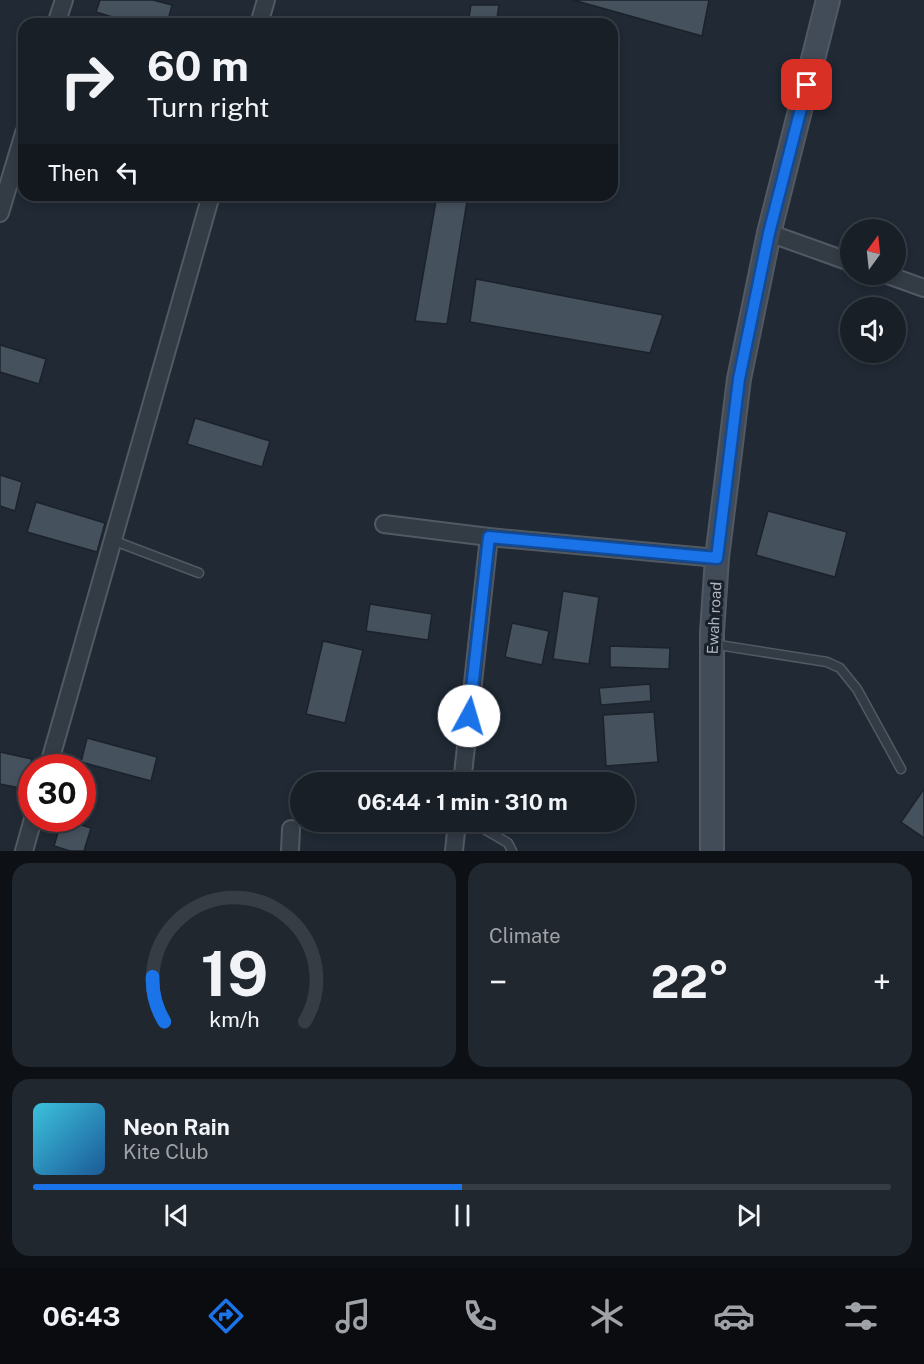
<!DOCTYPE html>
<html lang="en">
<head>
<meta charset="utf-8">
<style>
	:root { --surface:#181f27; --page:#21272f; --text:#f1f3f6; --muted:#9fa2a7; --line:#363d44; --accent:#1a73e8 }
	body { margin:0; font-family:"Public Sans",sans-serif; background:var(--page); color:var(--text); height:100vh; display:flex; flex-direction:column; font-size:22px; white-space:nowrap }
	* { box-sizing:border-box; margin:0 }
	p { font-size:20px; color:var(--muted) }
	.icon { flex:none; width:33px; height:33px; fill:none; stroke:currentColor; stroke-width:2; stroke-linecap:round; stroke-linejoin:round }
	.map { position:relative; height:851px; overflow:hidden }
	.panel { display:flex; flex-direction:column; gap:12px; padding:12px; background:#0d1115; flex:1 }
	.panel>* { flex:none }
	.hud { position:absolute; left:18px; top:18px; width:600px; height:183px; border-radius:18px; box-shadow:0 3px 9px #0003,0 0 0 2px var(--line); background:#181f27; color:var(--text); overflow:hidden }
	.needle { width:39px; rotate:15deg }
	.buttons { position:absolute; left:840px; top:219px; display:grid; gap:12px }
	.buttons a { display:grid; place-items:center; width:66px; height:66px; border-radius:50%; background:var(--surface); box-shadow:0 3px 9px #0003,0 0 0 2px var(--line); font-size:30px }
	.speed { position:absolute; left:18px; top:754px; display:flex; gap:12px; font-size:30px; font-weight:700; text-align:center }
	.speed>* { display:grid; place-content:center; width:78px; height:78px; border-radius:50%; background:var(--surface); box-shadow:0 3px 9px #0003,0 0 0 2px var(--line); line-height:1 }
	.speed .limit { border:9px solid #d22; background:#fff; color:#111 }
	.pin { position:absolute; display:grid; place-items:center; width:51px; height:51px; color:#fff; margin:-26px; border-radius:12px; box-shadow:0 3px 9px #0006 }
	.me { position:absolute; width:66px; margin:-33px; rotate:6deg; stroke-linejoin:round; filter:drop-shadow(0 0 4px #0008) }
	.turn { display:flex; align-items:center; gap:21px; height:126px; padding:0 30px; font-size:27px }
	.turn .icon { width:78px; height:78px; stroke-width:2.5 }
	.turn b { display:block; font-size:42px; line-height:51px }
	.then { display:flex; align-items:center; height:57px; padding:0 30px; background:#0003; gap:12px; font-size:22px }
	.big { font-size:45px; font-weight:700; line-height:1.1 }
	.panel .widget { flex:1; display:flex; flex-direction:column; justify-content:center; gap:9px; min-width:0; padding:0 21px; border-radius:18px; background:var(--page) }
	.panel .dial { align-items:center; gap:0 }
	.dial svg { height:156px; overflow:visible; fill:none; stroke:var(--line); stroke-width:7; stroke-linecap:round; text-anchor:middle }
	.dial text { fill:var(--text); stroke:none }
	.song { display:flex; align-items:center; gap:18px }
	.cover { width:72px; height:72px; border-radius:9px; background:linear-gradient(135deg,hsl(190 70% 55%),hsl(210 70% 35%)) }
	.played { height:6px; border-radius:3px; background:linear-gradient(90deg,var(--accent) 50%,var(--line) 50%) }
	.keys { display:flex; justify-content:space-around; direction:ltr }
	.heat { display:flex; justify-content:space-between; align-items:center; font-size:33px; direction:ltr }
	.panel .tiles { flex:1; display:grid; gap:12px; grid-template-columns:1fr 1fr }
	.widget:last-child { grid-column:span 2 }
	.trip { position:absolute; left:290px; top:772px; width:345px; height:60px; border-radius:30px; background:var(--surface); box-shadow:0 3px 9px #0003,0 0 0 2px var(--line); font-weight:700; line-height:60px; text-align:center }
	.tabs { display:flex; height:96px; justify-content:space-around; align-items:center; background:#0a0c10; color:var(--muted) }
	.tabs .icon { width:42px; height:42px }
	.tabs .current { color:var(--accent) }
	.tabs b { font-size:27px; color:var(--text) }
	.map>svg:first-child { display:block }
</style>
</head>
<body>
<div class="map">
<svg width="924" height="851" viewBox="0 0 924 851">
	<rect width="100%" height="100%" fill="#202934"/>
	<g fill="#46515e" stroke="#1b222b" stroke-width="1.5">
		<path d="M100,0H153L172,5L167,24H135L96,12Z"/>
		<path d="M573,0H709L702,36Z"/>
		<path d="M471,5H499L496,24H468Z"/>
		<path d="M437,195H468L447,324L415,321Z"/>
		<path d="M476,279L663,315L650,353L470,322Z"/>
		<path d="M0,345L46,359L39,384L0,372Z"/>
		<path d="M195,418L270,441L262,467L187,444Z"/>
		<path d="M0,475L22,482L15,511L0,506Z"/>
		<path d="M36,502L105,523L97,552L27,532Z"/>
		<path d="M768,511L847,532L835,577L756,555Z"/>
		<path d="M563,591L599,597L589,664L553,659Z"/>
		<path d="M370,604L432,614L428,640L366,631Z"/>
		<path d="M512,623L549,631L542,665L505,657Z"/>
		<path d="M323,641L363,650L345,723L306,714Z"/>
		<path d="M610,646L670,648L669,669L610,667Z"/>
		<path d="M650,684L651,701L601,705L599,688Z"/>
		<path d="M654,712L658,762L606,766L603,715Z"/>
		<path d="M87,738L157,757L151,781L81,762Z"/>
		<path d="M0,752L32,759L25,789L0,784Z"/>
		<path d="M924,789V838L901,822Z"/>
		<path d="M62,819L91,828L84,851H70L54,846Z"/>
	</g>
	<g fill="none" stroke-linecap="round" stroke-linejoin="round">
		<defs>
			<g id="lane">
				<path d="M112,540L199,573"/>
				<path d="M712,644L827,662L840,668L857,689L901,769"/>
				<path d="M472,822L508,843L512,851"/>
			</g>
			<g id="street">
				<path d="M56,24L64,0"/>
				<path d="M259,24L266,0"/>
				<path d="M0,213L24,133"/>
				<path d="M769,233L850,262"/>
				<path d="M885,274L924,288"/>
				<path d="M384,524L489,537L717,558"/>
				<path d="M48,768L211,195"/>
				<path d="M462,783L489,537"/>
				<path d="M24,851L33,819"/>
				<path d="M290,851L291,829"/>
				<path d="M454,851L457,822"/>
			</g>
			<path id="secondary" d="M712,851V632L717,558L739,379L769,233L828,0"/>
		</defs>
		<use href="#lane" stroke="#515963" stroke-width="11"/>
		<use href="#street" stroke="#515963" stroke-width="20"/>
		<use href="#secondary" stroke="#515963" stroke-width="26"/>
		<use href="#lane" stroke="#333b45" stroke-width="8"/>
		<use href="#street" stroke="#333b45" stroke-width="16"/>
		<use href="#secondary" stroke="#424b58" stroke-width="22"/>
	</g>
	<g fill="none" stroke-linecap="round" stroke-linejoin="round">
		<defs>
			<path id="route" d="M469,716L489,537L717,558L739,379L769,233L807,85"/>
		</defs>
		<use href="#route" stroke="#114b97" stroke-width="15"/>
		<use href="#route" stroke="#1a73e8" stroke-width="10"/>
	</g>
	<g text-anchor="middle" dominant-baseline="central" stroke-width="6" stroke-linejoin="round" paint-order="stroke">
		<g font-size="15" fill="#adb6c2" stroke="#192029">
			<text transform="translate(714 618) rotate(-87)">Ewah road</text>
		</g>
	</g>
</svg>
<div class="buttons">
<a><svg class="needle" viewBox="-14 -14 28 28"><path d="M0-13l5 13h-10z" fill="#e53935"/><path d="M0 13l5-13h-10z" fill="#9fa2a7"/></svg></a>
<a><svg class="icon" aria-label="sound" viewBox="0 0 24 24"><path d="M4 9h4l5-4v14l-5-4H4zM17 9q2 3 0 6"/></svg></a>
</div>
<div class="speed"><div class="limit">30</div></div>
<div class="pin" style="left:807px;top:85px;background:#d93025"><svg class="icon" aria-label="arrive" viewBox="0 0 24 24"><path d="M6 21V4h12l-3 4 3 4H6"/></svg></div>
<svg class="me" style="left:469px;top:716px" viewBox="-20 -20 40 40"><circle r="19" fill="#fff"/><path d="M0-13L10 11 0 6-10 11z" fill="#1a73e8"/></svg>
<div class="trip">06:44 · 1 min · 310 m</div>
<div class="hud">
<div class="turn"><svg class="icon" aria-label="right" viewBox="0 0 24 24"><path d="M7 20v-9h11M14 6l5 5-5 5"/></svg><div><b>60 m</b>Turn right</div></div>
<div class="then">Then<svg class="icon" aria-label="left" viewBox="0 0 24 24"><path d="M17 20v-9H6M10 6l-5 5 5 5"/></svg></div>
</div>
</div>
<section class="panel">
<div class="tiles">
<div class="widget dial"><svg viewBox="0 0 100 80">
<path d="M14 69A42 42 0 1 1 86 69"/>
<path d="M14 69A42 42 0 0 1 8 46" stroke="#1a73e8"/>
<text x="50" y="56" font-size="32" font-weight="700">19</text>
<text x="50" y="72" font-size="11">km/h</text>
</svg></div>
<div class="widget"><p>Climate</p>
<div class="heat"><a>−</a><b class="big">22°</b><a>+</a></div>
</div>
<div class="widget">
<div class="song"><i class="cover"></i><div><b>Neon Rain</b><p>Kite Club</p></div></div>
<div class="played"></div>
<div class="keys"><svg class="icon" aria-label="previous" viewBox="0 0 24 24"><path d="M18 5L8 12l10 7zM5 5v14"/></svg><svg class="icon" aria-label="pause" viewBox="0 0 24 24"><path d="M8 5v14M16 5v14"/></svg><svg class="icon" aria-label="next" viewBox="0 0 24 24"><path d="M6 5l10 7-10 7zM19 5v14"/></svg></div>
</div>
</div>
</section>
<nav class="tabs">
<b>06:43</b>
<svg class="icon current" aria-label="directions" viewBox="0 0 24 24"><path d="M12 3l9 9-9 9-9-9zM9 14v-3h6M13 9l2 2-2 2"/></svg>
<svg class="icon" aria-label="music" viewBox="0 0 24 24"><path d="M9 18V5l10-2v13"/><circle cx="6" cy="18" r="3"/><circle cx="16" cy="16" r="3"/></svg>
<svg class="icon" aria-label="phone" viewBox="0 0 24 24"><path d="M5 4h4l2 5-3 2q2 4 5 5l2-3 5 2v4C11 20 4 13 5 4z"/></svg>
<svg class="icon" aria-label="climate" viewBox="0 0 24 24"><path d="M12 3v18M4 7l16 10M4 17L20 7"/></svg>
<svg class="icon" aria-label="car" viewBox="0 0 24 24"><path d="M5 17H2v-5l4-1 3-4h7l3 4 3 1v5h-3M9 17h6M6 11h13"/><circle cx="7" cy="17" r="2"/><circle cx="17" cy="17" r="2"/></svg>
<svg class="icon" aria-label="filters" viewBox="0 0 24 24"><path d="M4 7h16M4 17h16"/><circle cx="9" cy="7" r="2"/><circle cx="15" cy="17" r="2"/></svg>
</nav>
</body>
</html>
